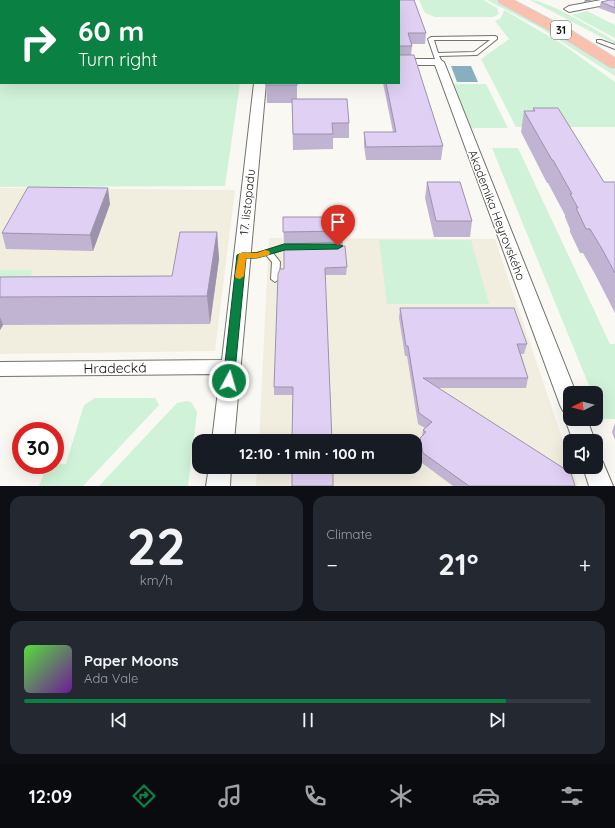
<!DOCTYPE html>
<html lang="en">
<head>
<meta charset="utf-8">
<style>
	:root { --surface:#171b24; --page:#242831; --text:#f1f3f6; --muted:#9ea1a6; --line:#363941; --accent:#0b8043 }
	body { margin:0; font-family:Quicksand,sans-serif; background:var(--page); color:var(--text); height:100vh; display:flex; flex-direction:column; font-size:15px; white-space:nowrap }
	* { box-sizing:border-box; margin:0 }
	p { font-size:13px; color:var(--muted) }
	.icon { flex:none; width:22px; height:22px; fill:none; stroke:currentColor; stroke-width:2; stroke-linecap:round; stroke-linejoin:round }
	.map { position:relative; height:486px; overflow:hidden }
	.panel { display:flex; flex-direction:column; gap:10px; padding:10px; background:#0d0f14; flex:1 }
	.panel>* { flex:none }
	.guide { position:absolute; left:0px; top:0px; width:400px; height:84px; box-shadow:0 4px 16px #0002; background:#0b8043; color:#fff; overflow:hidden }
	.needle { width:26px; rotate:264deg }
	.buttons { position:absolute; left:563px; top:386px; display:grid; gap:8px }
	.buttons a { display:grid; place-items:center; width:40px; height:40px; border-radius:8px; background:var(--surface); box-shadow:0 4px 16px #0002; font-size:20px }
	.speed { position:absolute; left:12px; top:422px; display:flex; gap:8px; font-size:20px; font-weight:700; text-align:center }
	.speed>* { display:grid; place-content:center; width:52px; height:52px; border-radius:50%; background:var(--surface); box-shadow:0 4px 16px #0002; line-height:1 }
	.speed .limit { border:6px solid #d22; background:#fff; color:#111 }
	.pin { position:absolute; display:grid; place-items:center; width:34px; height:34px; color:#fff; margin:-41px -17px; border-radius:50% 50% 50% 0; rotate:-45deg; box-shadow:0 0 4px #0007 }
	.pin .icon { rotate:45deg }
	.me { position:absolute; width:44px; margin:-22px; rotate:6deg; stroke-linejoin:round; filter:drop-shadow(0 0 3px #0008) }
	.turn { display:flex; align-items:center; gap:14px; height:84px; padding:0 12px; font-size:18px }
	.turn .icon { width:52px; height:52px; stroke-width:2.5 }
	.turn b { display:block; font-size:28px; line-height:34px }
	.big { font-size:30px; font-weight:700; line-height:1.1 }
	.panel .card { flex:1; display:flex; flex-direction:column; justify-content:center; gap:6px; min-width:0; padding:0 14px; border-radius:12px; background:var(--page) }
	.panel .dial { align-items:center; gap:0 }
	.dial b { font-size:52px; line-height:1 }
	.song { display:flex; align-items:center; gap:12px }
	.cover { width:48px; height:48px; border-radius:6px; background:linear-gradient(135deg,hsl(110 70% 55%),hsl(280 70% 35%)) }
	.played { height:4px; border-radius:2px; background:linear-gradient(90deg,var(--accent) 85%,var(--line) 85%) }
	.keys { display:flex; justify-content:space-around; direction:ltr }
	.heat { display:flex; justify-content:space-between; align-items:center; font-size:22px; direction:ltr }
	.panel .tiles { flex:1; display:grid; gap:10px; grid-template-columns:1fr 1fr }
	.card:last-child { grid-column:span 2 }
	.trip { position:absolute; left:192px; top:434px; width:230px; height:40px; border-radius:12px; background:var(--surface); box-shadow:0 4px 16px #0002; font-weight:700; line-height:40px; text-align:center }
	.tabs { display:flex; height:64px; justify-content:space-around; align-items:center; background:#090b0e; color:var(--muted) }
	.tabs .icon { width:28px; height:28px }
	.tabs .selected { color:var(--accent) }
	.tabs b { font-size:18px; color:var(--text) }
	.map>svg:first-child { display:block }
</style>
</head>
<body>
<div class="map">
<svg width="615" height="486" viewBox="0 0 615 486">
	<rect width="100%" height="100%" fill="#f9f8f2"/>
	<g fill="#f1eee0">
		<path d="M0,188L235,190L215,351L0,354Z"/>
		<path d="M269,238L495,239L570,462V467H572L578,486H256L257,467H415V441H259Z"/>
	</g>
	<g fill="#d0f2d8">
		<path d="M0,0H318V1H1L0,28Z"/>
		<path d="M419,0H483L497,8L499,14L493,17H435L425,13Z"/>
		<path d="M487,0H496L552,29L615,70V76L539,27Z"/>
		<path d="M530,0C548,0 597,31 615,41V44Z"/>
		<path d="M504,10L562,44L615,82V127H516L481,59L509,39L495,21L501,18Z"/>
		<path d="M587,11L615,25V38L572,15Z"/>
		<path d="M0,38L1,83H240L225,186L0,187Z"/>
		<path d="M454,84H486L508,128H471Z"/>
		<path d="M492,148H518L610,344H615V419H601L596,405V393H592Z"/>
		<path d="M379,240H471L489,304H387Z"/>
		<path d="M0,270H33L20,299H0Z"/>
		<path d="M95,398H155L159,405L83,486H39L46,468L55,464H66L84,405Z"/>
		<path d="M186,401L191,402L197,412L188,486H99L177,403Z"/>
	</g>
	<path fill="#87afc0" d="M451,66H471L478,82H457Z"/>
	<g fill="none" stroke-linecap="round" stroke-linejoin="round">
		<defs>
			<g id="lane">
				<path d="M495,36L497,37V39L477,55L439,56L442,62L439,64L436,62L428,39L431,37ZM434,40H490L474,52L438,53Z"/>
				<path d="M597,40H601L615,45V49L597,42Z"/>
				<path d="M284,245H294L298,247L294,249H284L273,253L280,262L279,279L275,282L271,279L272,262L266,255C258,257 245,260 238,255L242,253H257Z"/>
			</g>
			<g id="street">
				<path d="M601,0H615V3L569,12L564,9L569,6Z"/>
				<rect x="0" y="30" width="1" height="6"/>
				<path d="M399,59H439L444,62L576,393H570V419H587L595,441H573L565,419L570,413L563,411L560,405L435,65H399Z"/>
				<path d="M254,83H266L234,441H212L220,374L0,376V362L222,360Z"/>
				<path d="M596,458L602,460L613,486H589L583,467H596Z"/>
				<path d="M209,467H231L230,486H206Z"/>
			</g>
			<path id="primary" d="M498,0H513L572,31L615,58V68L610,67L562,37L500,3Z"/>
		</defs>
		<use href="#lane" stroke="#72716b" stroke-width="2"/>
		<use href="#street" stroke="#72716b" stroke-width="2"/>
		<use href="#primary" stroke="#d5d5d4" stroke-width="2"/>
		<use href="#lane" fill="#fff" fill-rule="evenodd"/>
		<use href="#street" fill="#fff" fill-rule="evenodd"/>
		<use href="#primary" fill="#f9c1ae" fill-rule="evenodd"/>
	</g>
	<g fill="#c1b4d2">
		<path d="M346,0H414L426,33L425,44H411L412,46L411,55L443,146L441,160H366L364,146V132H393L383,83H399V1H346Z"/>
		<path d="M615,0V14L599,8L601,2Z"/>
		<path d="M266,83H302V84H297V99L349,123V138H333V149L293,150L292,103H267Z"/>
		<path d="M533,108L604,182H615V313L595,274L583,253H580L570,232V229L565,217V215L548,183H547L521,132L524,111H533Z"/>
		<path d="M427,182L472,221L470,237H434L425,198Z"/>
		<path d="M110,204L93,251L6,249L2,233Z"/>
		<path d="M283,217L341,231V242L347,267L346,275H325L293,395H274V387L284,269L337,243L284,244Z"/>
		<path d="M217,232L219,259L210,324L3,325L0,330V277L172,276Z"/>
		<path d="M400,308L527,344L524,354H521L528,378L526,388H438L575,486H453L422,463L419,448L420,438L422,436L423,430L425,428L418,424L407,356H405L399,318Z"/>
		<path d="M615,423V440L612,432Z"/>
	</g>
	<g fill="#9d92ab">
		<path d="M585,0H593L584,2Z"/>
		<path d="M108,188L110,204L93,251L90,235Z"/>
		<path d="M217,232L219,259L210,324L207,296Z"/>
		<path d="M0,317L3,325L0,330Z"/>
	</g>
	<g fill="#e0d1f4" stroke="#9d92ab">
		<path d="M368,0H414L426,33H408L412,46H399V1H368Z"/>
		<path d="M610,0H615V8L601,2Z"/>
		<path d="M399,54L400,55H414L443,146L366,147L364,132H396L386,83H399Z"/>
		<rect x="266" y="83" width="31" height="2"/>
		<path d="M292,99H347L349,123H332L333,134H293Z"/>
		<path d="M533,108H558L604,182H615V273L602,249L590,229H586L576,208H578L570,194H572L553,160H552L524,111H535Z"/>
		<path d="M427,182H460L472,221H436Z"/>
		<path d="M28,187L108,188L90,235L2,233Z"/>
		<path d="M283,217H341V231L283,232Z"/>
		<path d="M180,232H217L207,296L0,297V277L172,276Z"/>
		<path d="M342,242V246H345L347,267L325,268L332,441H292L293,387H274L278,274L280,269H284V244Z"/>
		<path d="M400,308H514L527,344H517L528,378H423L571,473L575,486H469L423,453L420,438L426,432L423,430L432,422L419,413L408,346H406Z"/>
		<rect x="292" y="467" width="41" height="19"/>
	</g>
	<path fill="#0b8043" stroke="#07532c" d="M284,244H338L343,246L338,249L285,250L257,258H246L234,381L233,384L229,386L225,384L223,381L237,255L242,253H256Z"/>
	<path fill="#f59e0b" d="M265,250L269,251L270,253L269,255L257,258H246L244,276L240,279L236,278L235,276L239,253H257Z"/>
	<g text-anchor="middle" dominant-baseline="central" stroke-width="3" stroke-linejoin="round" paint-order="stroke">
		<rect fill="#fff" stroke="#5b5b59" stroke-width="1" x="551" y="21" width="20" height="18" rx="3"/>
		<g font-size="11" font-weight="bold" fill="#151512">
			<text x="561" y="30">31</text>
		</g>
		<g font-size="12" fill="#151512" stroke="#fff">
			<text transform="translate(247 202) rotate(-84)">17. listopadu</text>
			<text transform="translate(497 215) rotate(69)">Akademika Heyrovského</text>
		</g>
		<g font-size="14" fill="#151512" stroke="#fff">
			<text transform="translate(115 368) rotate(-1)">Hradecká</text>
		</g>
	</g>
</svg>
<div class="buttons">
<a><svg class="needle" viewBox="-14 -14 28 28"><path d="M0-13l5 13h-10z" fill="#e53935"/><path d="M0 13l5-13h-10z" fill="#9ea1a6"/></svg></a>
<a><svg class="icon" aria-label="sound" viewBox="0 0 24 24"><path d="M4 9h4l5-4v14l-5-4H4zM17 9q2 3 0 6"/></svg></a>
</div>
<div class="speed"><div class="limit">30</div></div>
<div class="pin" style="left:338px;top:246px;background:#d93025"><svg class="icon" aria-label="arrive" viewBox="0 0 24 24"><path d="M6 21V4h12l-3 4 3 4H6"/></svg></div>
<svg class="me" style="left:229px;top:381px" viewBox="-20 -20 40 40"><circle r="17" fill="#0b8043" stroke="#fff" stroke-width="3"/><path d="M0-11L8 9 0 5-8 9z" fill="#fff"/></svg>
<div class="trip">12:10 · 1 min · 100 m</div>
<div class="guide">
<div class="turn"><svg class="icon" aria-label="right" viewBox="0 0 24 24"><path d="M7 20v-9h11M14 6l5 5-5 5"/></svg><div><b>60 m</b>Turn right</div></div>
</div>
</div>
<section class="panel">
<div class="tiles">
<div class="card dial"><b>22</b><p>km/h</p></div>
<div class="card"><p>Climate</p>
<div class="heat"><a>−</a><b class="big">21°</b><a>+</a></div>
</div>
<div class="card">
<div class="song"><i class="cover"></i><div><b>Paper Moons</b><p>Ada Vale</p></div></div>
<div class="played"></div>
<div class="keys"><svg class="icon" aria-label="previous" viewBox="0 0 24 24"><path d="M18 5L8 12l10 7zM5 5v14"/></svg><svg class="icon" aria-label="pause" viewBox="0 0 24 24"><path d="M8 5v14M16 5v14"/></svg><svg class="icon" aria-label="next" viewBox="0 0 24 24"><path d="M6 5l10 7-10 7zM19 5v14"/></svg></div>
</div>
</div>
</section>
<nav class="tabs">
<b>12:09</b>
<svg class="icon selected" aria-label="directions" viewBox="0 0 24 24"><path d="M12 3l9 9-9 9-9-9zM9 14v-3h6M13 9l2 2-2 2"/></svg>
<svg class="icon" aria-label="music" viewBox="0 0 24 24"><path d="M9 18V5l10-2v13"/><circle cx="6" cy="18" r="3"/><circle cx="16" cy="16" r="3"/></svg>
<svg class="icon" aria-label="phone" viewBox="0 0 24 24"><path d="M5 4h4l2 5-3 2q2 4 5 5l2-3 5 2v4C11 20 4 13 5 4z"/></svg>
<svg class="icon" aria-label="climate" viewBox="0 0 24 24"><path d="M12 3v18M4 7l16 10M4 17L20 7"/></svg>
<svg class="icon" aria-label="car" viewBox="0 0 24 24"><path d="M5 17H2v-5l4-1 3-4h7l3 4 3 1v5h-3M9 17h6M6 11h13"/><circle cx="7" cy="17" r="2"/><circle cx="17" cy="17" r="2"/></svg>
<svg class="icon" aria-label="filters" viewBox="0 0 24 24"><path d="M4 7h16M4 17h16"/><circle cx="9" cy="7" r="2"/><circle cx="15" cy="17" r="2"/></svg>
</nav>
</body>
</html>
